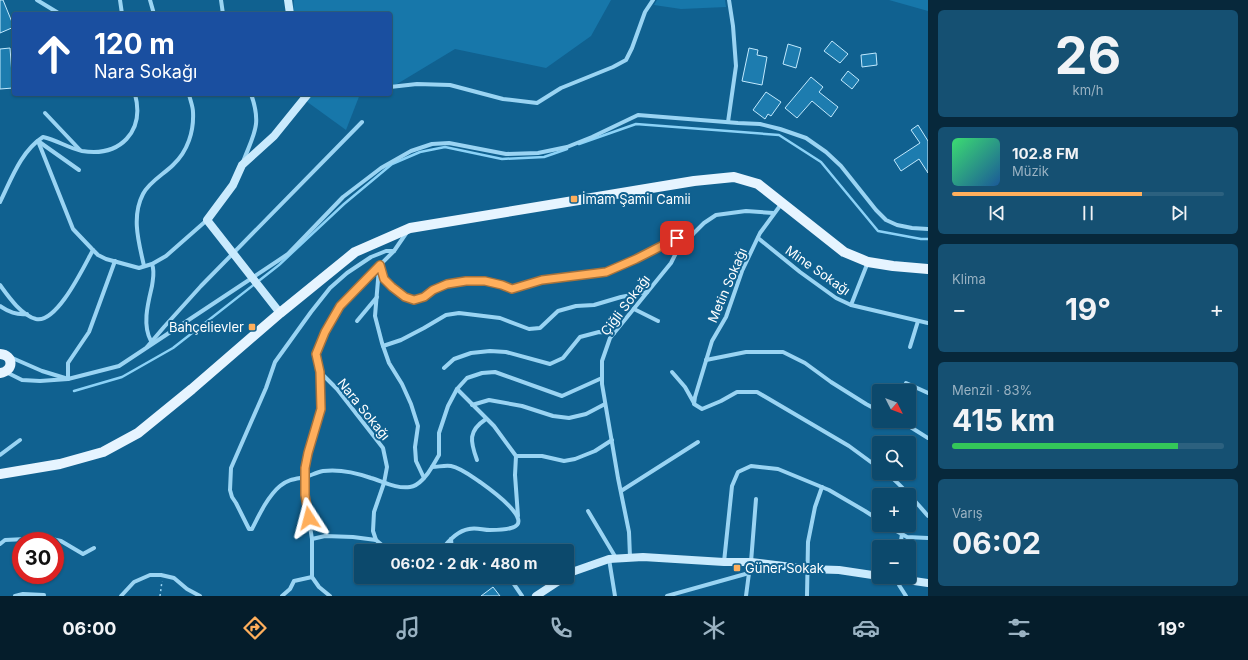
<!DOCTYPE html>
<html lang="tr">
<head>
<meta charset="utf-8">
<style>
	:root { --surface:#0c496c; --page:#155072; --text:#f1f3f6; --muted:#9ab2c2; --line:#2c617f; --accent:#ffaf5c }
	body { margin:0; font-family:Inter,sans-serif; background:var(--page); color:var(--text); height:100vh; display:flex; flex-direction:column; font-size:15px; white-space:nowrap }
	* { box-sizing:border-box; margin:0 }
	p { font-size:13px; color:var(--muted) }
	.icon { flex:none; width:22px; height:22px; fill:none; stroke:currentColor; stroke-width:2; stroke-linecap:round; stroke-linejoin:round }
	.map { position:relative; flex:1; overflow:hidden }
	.side { display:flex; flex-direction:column; gap:10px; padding:10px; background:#07283b; width:320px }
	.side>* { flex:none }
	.guide { position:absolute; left:12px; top:12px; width:380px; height:84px; border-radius:4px; box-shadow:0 1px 3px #0004,0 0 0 1px var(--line); background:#1a4fa0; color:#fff; overflow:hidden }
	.needle { width:26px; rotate:132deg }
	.tools { position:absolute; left:872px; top:384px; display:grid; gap:8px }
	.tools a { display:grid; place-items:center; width:44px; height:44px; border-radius:4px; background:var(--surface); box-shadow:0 1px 3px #0004,0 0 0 1px var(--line); font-size:20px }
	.speed { position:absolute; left:12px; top:532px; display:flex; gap:8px; font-size:20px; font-weight:700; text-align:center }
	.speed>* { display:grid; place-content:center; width:52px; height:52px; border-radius:50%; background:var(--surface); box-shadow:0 1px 3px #0004,0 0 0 1px var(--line); line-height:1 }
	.speed .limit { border:6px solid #d22; background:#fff; color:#111 }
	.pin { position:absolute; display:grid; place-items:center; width:34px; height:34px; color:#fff; margin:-17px; border-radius:8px; box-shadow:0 2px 6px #0006 }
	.me { position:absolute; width:44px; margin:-22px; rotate:351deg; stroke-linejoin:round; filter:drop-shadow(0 0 3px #0008) }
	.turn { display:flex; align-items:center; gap:14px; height:84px; padding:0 16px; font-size:18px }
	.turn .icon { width:52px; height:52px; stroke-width:2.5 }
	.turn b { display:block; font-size:28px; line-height:34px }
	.big { font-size:30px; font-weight:700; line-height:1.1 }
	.side .card { flex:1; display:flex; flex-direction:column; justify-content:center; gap:6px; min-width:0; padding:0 14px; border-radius:6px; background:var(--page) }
	.side .dial { align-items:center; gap:0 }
	.dial b { font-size:52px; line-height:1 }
	.song { display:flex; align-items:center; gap:12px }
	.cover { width:48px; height:48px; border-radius:6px; background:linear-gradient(135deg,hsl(140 70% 55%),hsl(210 70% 35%)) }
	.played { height:4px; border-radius:2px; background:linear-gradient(90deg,var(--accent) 70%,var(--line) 70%) }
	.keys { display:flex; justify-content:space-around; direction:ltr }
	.heat { display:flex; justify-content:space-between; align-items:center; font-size:22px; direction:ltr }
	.charge { height:6px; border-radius:3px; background:linear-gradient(90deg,#34c759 83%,var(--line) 0) }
	.trip { position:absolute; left:354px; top:544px; width:220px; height:40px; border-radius:4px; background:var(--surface); box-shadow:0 1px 3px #0004,0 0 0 1px var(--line); font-weight:700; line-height:40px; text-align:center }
	.tabs { display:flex; height:64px; justify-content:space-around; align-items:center; background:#051d2b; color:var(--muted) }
	.tabs .icon { width:28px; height:28px }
	.tabs .active { color:var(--accent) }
	.tabs b { font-size:18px; color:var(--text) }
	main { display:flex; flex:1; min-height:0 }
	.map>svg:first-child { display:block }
</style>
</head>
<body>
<main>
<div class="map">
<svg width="928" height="596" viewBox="0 0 928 596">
	<rect width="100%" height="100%" fill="#106190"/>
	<g fill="#1777aa">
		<path d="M294,0H611L591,36L546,68L455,49L397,84L390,86V14H293Z"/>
		<path d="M657,0H725L726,7L681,9L654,5Z"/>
		<path d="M889,0H928V11Z"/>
		<path d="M312,94H360L346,130L306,101Z"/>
	</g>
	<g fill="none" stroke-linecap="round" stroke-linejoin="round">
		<g stroke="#8bd2f7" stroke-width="2.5">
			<path d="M579,144L636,124L779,135L821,162L878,231L921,239H928"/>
			<path d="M74,391L122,377L173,348L279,265L344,204L392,164L420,152L445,147L502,159L544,157L567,149"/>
		</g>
	</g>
	<g fill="#1d7caf" stroke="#c1e9fe">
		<path d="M0,0H3L14,27L0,33Z"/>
		<path d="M832,41L848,54L840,63L824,51Z"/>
		<path d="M788,44L801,48L796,68L783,64Z"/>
		<path d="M10,48L13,88L0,89V49Z"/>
		<path d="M749,48L758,50L757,55L767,57L762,85L742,81Z"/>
		<path d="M876,53L877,65L862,67L861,55Z"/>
		<path d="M848,71L859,80L852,89L841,80Z"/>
		<path d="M811,77L823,87L819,92L838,107L831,117L812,101L797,118L785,108Z"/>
		<path d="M766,92L781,102L771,116L768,114L765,119L753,110Z"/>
		<path d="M918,125L928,141V173L919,159L901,171L894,160L920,143L911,130Z"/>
		<path d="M493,587L500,596H481Z"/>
	</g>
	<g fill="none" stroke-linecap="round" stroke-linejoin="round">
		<path stroke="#9ad4f3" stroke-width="1.5" stroke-dasharray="2 3" stroke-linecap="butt" d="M160,596L162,581"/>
		<g stroke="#9ad4f3" stroke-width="4">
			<path d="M37,0L60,14"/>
			<path d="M120,0L122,14"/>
			<path d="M150,0L154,14"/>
			<path d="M221,0L223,14"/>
			<path d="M390,87L417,84L450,85L503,99L537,103L561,88L613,67L626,60L632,48L645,12L653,0"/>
			<path d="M45,113L80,150"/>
			<path d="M728,122L736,66L733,26L729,0"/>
			<path d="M38,141L73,229L92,249L98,255L106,259L139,268L152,264L166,256L207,220"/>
			<path d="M38,141L79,170"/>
			<path d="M243,162C254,133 262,125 251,94"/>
			<path d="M0,202C11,180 21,151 43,137C57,140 68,148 82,151C120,157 145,132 135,94"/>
			<path d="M782,203L760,233L742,271L726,317L712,341L695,397L694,404L702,409L721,401L737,392H757L849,446L879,468"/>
			<path d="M758,238L800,272L836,298L851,305L868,309L928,323"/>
			<path d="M394,251H386L371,257L347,273L330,288L311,312L275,362L266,388L231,468L230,490L232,497L236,503L249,529H252C259,515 268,496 280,486C288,479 296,479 306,477C312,475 317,472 323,471C339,469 357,473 371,478C384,482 397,489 410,487C419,486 428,474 432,467C438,467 445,465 451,466C461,468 471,476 480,482C487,487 537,522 511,528C505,530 497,530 490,530C483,530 476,527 469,529C457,531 448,541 441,551"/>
			<path d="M380,265L384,279L392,287L405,297L414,300L424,297L433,290L447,284L466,281H485L502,285L512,289L520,287L542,279L606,272L636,259L677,238L693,234"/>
			<path d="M144,266C139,243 131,217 143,194C149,182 164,174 173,165C188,151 194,131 193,112C193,106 190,100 189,94"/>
			<path d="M379,268L375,316L382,343L389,363L402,384L411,404L418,426L415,447L416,461L424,478"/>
			<path d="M0,285C8,296 21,315 36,319C57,324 84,266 93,250"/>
			<path d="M851,305L868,262"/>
			<path d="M0,306C9,312 16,315 27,314"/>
			<path d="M634,309L658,321"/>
			<path d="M357,321L377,297"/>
			<path d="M151,341C142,325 148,303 152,286C153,278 155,272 152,264"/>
			<path d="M383,346L401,340L424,328L446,315L459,313L500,318L529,329L540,328L558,311L576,306L594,305L621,297L647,292"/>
			<path d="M147,347L164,327L201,286L362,122"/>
			<path d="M910,347L918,321"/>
			<path d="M10,357L42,371L65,378"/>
			<path d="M706,360L746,352H783L805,363L831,382L866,404L879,411"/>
			<path d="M444,368L454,359L471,353L490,351L506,352L550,364L563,358L580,337L599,332L614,333"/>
			<path d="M6,372L22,380L40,381L68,379L119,366L252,278L288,254L343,197L381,168L411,151L432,144L449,143L506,154L538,153L567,147L592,137L638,115L738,123L760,124L780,129L806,138L826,152L841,166L876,210L886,220L897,225L912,228L928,229"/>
			<path d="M320,372L321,409L308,453L305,468V495L312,539V577L319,587L330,596"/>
			<path d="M672,372L685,387L694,403"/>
			<path d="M68,379V363L89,332L115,261"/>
			<path d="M906,383L928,393"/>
			<path d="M457,389L494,426L516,456"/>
			<path d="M472,405L489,400L522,406L553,416L569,418L586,414L605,404"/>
			<path d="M899,421L912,428L928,438"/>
			<path d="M0,455L20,440"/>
			<path d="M477,460C470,441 468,431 486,419"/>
			<path d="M432,467L439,455V433L448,406L457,389L467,378L482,373L495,372L562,396L602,378"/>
			<path d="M886,473C902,485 915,501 928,516"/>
			<path d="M621,491L698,442"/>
			<path d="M588,511L616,558"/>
			<path d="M518,516L515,475L516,456H542L564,461L575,459L595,451L612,440"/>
			<path d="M886,525L907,537L928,538"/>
			<path d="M312,539L325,536L353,537L376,540L389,551"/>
			<path d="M451,539L452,551"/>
			<path d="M376,540L373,531L374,512L384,483L387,467L383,448L337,389L320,372L316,354L325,332L339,306L394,251L407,232"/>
			<path d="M0,544L5,540L47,538L61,541L83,554L94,548"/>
			<path d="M900,547L902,534"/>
			<path d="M630,557L629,532L618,478L602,384V361L610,338L671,263L678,249L704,223L716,215L746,211L773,213"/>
			<path d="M609,559L615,596"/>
			<path d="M724,562L732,486L738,472L751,466L778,469L829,490L865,511L879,520"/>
			<path d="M509,577L522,596"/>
			<path d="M899,579V585L906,596"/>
			<path d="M15,596L23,594L44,595"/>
			<path d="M121,596L134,582L150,575H161L174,578L187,589L200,596"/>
			<path d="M282,596L290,589L294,581L312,577"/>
			<path d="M667,596L749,573L751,562L756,499"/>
			<path d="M746,596L749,573"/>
			<path d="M807,596L808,542L815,507L822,487"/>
		</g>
		<g stroke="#c9eafd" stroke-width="8">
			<path d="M288,0L290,14"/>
			<path d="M280,313L207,220L233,185L242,165L274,136L308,94"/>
			<path d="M567,575L572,572L609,559L643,557L724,562H751L808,569L839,570L879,576"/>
			<path d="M887,577L928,583"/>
			<path d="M536,596L565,577"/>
		</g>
		<g stroke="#e6f4ff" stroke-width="10">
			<path d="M0,354C14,355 14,371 0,373"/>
			<path d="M0,474L60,464L103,452L138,433L192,389L280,313L355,252L410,228L694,181L734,177L758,184L844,252L868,262L893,266L928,269"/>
		</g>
	</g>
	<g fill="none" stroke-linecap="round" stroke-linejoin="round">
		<defs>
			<path id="route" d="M309,518L305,495V468L308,453L321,409L320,372L316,354L325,332L340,306L380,265L384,279L392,287L405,297L414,300L424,297L433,290L447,284L466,281H485L502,285L512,289L542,280L606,272L636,259L677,238"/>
		</defs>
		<use href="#route" stroke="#a6723c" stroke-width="10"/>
		<use href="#route" stroke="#ffaf5c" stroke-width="7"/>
	</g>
	<g fill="#ffaf5c" stroke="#106190" stroke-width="1.5">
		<rect x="570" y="195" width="8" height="8" rx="2"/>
		<rect x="248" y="323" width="8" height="8" rx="2"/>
		<rect x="733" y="564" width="8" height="8" rx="2"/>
	</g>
	<g text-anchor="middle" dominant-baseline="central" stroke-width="4" stroke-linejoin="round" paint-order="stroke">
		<g font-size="13" fill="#fff" stroke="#106190" text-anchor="start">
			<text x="582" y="199">İmam Şamil Camii</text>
			<text x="244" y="327" text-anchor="end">Bahçelievler</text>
			<text x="745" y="568">Güner Sokak</text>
		</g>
		<g font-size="13" fill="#fff" stroke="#106190">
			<text transform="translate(818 270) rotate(35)">Mine Sokağı</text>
			<text transform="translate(727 285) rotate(-67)">Metin Sokağı</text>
			<text transform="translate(625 305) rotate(-53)">Çiğli Sokağı</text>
			<text transform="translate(364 409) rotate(51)">Nara Sokağı</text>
		</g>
	</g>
</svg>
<div class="tools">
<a><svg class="needle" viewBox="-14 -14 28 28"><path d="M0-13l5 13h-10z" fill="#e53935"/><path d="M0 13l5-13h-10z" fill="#9ab2c2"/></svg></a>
<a><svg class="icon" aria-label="search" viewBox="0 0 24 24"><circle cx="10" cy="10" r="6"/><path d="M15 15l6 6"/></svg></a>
<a>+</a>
<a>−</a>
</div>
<div class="speed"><div class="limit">30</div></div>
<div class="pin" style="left:677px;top:238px;background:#d93025"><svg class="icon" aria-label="arrive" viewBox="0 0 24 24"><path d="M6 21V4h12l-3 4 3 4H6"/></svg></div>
<svg class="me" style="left:309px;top:518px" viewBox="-20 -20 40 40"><path d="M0-17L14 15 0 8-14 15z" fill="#ffaf5c" stroke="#fff" stroke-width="4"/></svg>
<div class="trip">06:02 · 2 dk · 480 m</div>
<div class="guide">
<div class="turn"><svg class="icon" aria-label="ahead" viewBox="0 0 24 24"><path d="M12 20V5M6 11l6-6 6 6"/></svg><div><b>120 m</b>Nara Sokağı</div></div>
</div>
</div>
<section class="side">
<div class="card dial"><b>26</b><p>km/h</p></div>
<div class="card">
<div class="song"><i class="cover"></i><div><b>102.8 FM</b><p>Müzik</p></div></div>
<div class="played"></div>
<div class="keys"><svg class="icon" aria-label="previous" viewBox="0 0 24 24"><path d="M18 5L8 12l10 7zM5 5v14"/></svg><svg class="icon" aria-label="pause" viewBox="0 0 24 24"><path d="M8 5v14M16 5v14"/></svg><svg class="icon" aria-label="next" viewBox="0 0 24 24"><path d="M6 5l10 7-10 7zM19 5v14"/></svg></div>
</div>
<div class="card"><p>Klima</p>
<div class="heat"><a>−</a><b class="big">19°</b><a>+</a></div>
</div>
<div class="card"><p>Menzil · 83%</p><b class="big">415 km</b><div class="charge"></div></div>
<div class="card"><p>Varış</p><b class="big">06:02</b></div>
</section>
</main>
<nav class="tabs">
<b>06:00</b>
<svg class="icon active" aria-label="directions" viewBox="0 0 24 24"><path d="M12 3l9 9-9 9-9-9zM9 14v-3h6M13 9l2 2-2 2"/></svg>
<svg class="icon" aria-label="music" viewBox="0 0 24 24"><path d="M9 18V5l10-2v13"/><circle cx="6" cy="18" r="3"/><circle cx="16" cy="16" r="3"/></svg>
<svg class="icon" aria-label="phone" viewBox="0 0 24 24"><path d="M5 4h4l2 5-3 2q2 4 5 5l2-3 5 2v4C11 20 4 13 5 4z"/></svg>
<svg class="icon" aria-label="climate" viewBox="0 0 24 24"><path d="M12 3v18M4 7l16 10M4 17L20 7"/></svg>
<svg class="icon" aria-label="car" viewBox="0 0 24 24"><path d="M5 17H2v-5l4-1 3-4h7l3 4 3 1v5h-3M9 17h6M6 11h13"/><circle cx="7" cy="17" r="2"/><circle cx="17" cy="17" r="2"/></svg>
<svg class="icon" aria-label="filters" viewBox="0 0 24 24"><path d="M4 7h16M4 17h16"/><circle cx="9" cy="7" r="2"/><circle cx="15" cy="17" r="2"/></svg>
<b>19°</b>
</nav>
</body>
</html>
